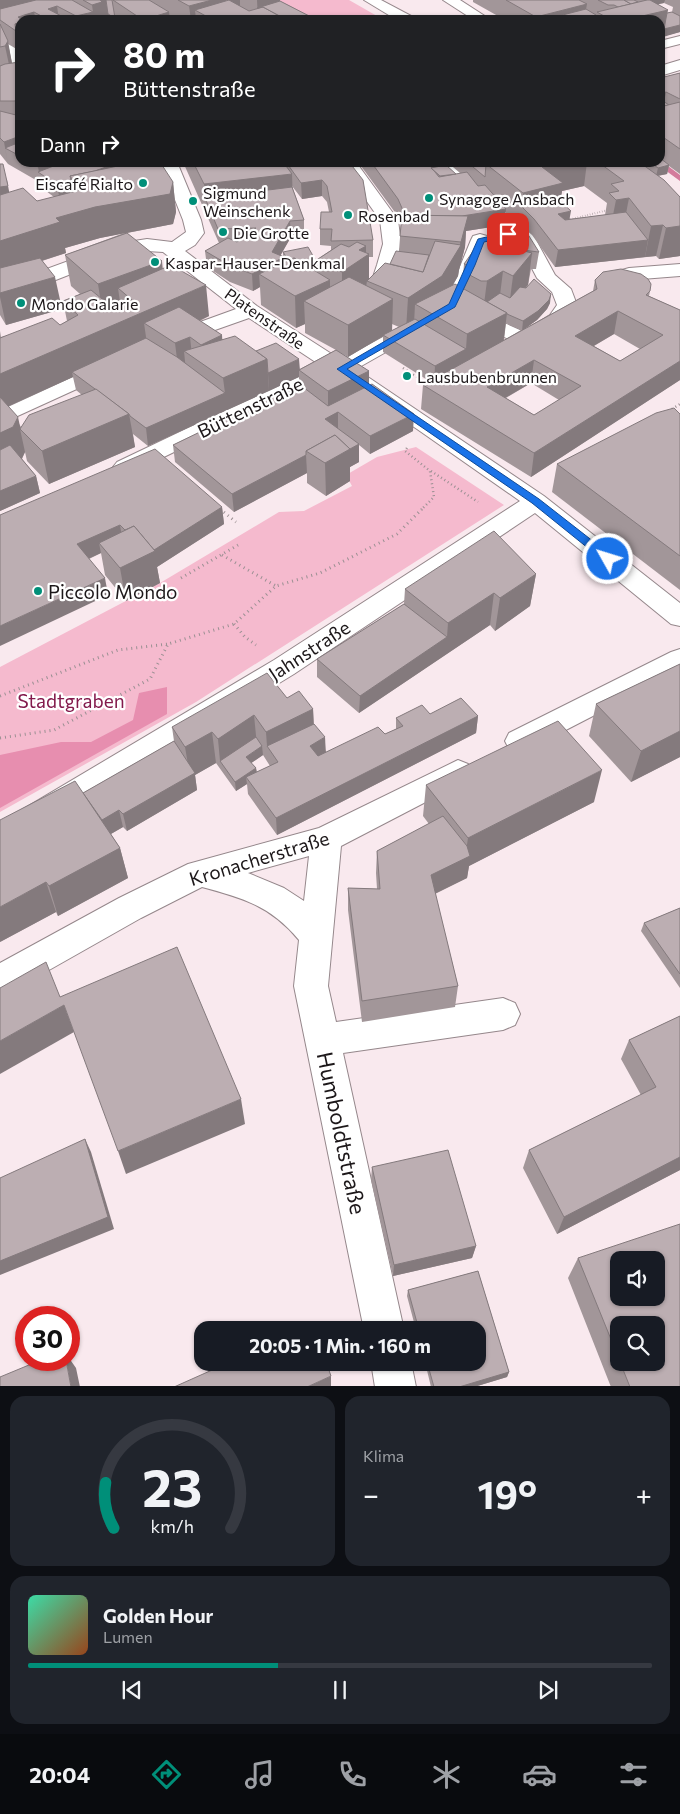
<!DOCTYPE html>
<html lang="de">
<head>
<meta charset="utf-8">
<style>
	:root { --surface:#171b24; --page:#20242c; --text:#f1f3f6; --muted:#9ea1a6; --line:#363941; --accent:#008f79 }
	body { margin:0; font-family:Commissioner,sans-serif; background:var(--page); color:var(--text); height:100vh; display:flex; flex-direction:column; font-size:19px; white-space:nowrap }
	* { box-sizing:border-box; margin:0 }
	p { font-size:16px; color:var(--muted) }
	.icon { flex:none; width:28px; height:28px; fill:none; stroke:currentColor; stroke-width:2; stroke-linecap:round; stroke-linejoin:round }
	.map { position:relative; height:1386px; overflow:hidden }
	.details { display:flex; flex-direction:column; gap:10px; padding:10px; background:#0d0f14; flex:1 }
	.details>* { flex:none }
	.top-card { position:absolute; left:15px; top:15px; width:650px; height:152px; border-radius:15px; box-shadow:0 1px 4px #0004; background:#202124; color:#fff; overflow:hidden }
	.controls { position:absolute; left:610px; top:1251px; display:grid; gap:10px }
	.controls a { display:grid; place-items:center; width:55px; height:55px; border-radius:10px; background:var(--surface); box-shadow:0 1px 4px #0004; font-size:25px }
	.speed { position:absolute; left:15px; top:1306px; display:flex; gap:10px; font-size:25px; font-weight:700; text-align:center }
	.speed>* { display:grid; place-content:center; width:65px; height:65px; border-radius:50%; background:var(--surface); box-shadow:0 1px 4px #0004; line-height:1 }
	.speed .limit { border:8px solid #d22; background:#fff; color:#111 }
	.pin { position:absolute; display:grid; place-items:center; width:42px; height:42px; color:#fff; margin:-21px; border-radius:10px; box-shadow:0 2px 8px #0006 }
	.me { position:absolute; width:55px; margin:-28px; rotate:309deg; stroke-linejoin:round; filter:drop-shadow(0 0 4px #0008) }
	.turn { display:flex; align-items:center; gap:18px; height:105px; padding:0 25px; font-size:22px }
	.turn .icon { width:65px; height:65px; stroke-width:2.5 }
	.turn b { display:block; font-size:35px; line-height:42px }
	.then { display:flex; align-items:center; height:48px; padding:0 25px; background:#0003; gap:10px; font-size:19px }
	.big { font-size:38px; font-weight:700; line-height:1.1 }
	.details .card { flex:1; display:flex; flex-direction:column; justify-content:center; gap:8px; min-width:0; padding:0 18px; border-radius:15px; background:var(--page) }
	.details .dial { align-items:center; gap:0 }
	.dial svg { height:130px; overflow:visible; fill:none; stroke:var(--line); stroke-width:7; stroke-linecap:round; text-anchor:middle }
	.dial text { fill:var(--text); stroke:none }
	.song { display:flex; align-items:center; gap:15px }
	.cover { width:60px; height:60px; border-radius:8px; background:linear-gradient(135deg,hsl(160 70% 55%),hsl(20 70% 35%)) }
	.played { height:5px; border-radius:2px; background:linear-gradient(90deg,var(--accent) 40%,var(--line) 40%) }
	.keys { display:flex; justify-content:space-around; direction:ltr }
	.heat { display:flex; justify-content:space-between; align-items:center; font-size:28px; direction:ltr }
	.details .tiles { flex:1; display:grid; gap:10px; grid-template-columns:1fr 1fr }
	.card:last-child { grid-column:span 2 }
	.trip { position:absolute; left:194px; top:1321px; width:292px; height:50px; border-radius:15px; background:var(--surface); box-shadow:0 1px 4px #0004; font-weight:700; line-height:50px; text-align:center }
	.menu { display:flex; height:80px; justify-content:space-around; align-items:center; background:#090b0e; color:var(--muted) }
	.menu .icon { width:35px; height:35px }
	.menu .active { color:var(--accent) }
	.menu b { font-size:22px; color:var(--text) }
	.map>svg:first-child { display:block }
</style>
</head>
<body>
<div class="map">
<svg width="680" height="1387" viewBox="0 0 680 1387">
	<rect width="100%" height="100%" fill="#f9e9ee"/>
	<g fill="#f5bace">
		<path d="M254,0H349L384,20H291Z"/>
		<path d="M416,447L504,505L196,702L0,812V667L160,583L279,512L304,511L352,486L346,475L377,457Z"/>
	</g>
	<path fill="#e78eaf" d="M167,687V714L0,808V755L61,742H91L133,720L139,693Z"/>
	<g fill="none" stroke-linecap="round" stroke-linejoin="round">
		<path fill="#d37b9c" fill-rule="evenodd" d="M660,160L680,175V181L654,162H660Z"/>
		<defs>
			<g id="minor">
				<path d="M364,0H381L413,17L415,20H397Z"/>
				<path d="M443,0H460L491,20H474Z"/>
				<path d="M680,36V44L660,49V41Z"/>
				<path d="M0,39C17,43 20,53 20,69L15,67L0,49Z"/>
				<path d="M680,60V70L660,76V66Z"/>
				<path d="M160,162H177L201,220L204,233L195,245L185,251L257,306L341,360L445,303L471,240L473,236L480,234L487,236L489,240L481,265L460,310L356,369L544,496L680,603V626L671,624L535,513L294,674L11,847L0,851V823L274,660L520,501L417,429L334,374L133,472L125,474L117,472L113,467L117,462L320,365L249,318L181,342L174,344L167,342L164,338L167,334L236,309L163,252L147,251L125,253L48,283L0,298V286L115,244L147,239L172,242L186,232L183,220Z"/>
				<path d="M339,162H356L398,220L401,244L389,286C382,295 371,300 360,297L357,293L360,289L371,283L377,265L383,244L380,220Z"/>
				<path d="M432,162H451L529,227L555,275L571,289L577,305C567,320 552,339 532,334L529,330L532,326L550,315L557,305L552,292L537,278L514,234Z"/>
				<path d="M680,264V276L629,280L622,278L619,274L622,270L629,268Z"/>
				<path d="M471,308L531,335L534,339L531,343L524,345L517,343L464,318L461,314L464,310Z"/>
				<path d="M107,362L114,364L118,368L114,372L0,424V409Z"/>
				<path d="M680,649V671L529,749L519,752L509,749L505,741L509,733L671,652Z"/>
				<path d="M458,760L468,764L473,772L468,780L341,846L328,986L336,1022L503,998L515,1003L520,1014L515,1025L503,1030L343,1053L404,1330H364L294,986L299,940C271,906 243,898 202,887L141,918L12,991L0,995V963L119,898L188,864L319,828ZM309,856L304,901L284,888L248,873Z"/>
				<path d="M371,1362H411L416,1387H375Z"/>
			</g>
		</defs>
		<use href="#minor" stroke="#95878b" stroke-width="2"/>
		<path stroke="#9b9093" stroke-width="2" stroke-dasharray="0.5 2" stroke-linecap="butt" d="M568,220L608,210"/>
		<g stroke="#9b9093" stroke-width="2.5" stroke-dasharray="1 3" stroke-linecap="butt">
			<path d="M403,368L429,385"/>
			<path d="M672,409L680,404"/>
			<path d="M407,448L405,451L430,471L434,497L421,510"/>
			<path d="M431,471L478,502"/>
		</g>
		<g stroke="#9b9093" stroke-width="3" stroke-dasharray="1 4" stroke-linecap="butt">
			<path d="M220,509L236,522"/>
			<path d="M222,555L276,586"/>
			<path d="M181,578L238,545"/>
			<path d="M234,624L245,637L256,645"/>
			<path d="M0,696L118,650L168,644"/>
			<path d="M0,738L54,730L150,679L168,644L234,624L276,586L320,573L397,534L422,509"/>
		</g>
		<use href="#minor" fill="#fff" fill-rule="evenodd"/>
	</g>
	<g fill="#a29699" fill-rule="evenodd">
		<path d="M0,0H280V1L317,20H20V51L8,44L12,63L20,62V162H111L114,167L173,182L176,212L173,224L127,233L209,316L200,321L222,335V339L256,351L300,369L336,350L305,333V324L296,328L261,305L260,287L253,291L230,282L207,267L205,251L219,243L183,162H349L373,240V257H369V279L390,264L399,251L401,224L397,215L358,162H442V166L456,174L460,173L447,162H639L640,163L641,162H660V78L680,73V174L669,166L667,174L658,176L680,197V256L659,259L656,256L555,267L532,235L505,212L504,225L466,231L465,247L459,270L458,276L453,285L462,288L464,264L495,243L539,252L536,269H531L528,285L525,288L550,303L547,309L537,320L524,329L593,291L595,280L650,291L649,296L680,310V380L531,477L421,409L423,385L429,381L383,352V336L348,357L339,352L369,371V386L413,431L370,454L359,445V462L350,467V481L326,496L307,483V473L234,512L175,462L173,445L299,384V377L148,446L133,434L135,447L49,484L27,461L25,452L22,459L36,476L40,493L0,511V331L1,337L60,325L67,321L63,301L80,294L71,286L65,255L124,233L100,238L65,248L66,253L42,261L62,309L6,325L0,315V164L9,193L37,201L54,197L42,188L41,183L8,164L0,154ZM292,186L302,199L322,196L327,202L329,212L320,229V245L331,246V250L316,260L283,252V256L280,255L291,237L304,236V220ZM584,186L607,203L605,215L570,219L560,201L562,191ZM506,323L521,330L504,340ZM392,324L399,327L392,331ZM614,334L640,349L620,361L594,346ZM73,377L76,390L82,395L21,427L8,407ZM531,383L559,400L534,415L506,398Z"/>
		<path d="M473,0H665L664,3L658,4L667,13L672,12L673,7L664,3L665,0H680V32L660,37V20H505L473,2Z"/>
		<path d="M680,414V590L552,492L557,464Z"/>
		<path d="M222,507L224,524L157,567L160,583L126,601L105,575L101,553L89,559L108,595L0,515Z"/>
		<path d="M536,574L530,606L495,631L490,625L359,713L317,677V659L404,604L405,589Z"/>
		<path d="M680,664V757L631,782L589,736L596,704Z"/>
		<path d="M287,698L313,709L314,724L326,752L385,734L396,729V718L430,714L478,716L476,733L277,835L248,794L247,784L236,791L216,763L195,775L197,790L127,831L123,827L111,834L120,848L128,878L58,916L56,912L0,942L83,793L174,741L172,727ZM263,755L270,766L257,772L256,768L251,763Z"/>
		<path d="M426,785L594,802L469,866L467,878L435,894L458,986L455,1007L362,1022L348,910V888L377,889L376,873L377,851L429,824L423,816Z"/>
		<path d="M680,908V988L641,931L644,923Z"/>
		<path d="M680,1016V1170L557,1234L523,1168L529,1150L641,1095L621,1059L629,1040Z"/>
		<path d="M372,1167L476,1246L472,1258L393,1276L371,1180Z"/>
		<path d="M578,1258L680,1387H611L568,1278ZM619,1325L656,1362H619Z"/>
		<path d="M478,1271L509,1372L507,1377L474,1387H431L425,1362H478V1330H416L407,1296L408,1290Z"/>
	</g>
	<g fill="#847a7d">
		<path d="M0,0H62L0,20Z"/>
		<path d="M97,0H106L109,20H77L76,16L93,12L92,5Z"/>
		<path d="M212,0H226L228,20L195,10L196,20H191L189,6Z"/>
		<path d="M227,0H240V12L228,16Z"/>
		<path d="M257,0H280V16L257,8L258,20Z"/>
		<path d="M646,0H665L664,3L645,7Z"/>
		<path d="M587,4L584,20L573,19V20H536V17Z"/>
		<path d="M57,6L59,20L48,9Z"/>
		<path d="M668,10L663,37H660V20H619Z"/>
		<path d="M34,12L36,20H20L18,17Z"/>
		<path d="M169,12L170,20H143Z"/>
		<path d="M680,25V32L663,37L664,29Z"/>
		<path d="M8,41L13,69L11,74L5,46Z"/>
		<path d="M666,92L663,108L660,109V94Z"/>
		<path d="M20,93V122L15,101Z"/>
		<path d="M20,136V156L5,148L8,164L4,142Z"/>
		<path d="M49,162H89L39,172L38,167Z"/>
		<path d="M426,162H442L441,174L438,175Z"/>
		<path d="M552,162H587L584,186L562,191L559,213L571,211L568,227L522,207L523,193L542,167Z"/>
		<path d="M114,164L116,181L80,190L73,179Z"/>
		<path d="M669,165L667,174L656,176L658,168Z"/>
		<path d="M292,174L293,204L205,198L204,184Z"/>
		<path d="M7,180L11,202L0,204V187Z"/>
		<path d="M71,180L74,196L60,201L57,185Z"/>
		<path d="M322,180V196L302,199L301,183Z"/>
		<path d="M173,182L176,212L173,224L100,238L65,248L66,253L0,274V241L56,218Z"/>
		<path d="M629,198L623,229L610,230L616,200Z"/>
		<path d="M506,209L504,225L466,231L465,247L459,270L458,276L440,307L415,304L414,324L406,330L408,298L460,246L462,216Z"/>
		<path d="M290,221L291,237L278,260L284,257V274H259L260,287L253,291L252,274L272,252Z"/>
		<path d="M663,225L656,256L645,257L651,226Z"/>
		<path d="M680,226V256L659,259L666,228Z"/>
		<path d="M648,240L645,257L555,267L558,250Z"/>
		<path d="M366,246V256L369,254V282L367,281L366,287L342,304V272L359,250Z"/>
		<path d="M532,253L528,285L509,307L513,276Z"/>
		<path d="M162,261L165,293L132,300L118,288L121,309L103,316L98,284Z"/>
		<path d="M315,261V270L292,275V266Z"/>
		<path d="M503,271L499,303L484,304L487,281Z"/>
		<path d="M55,277L62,309L6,325L0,297V293Z"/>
		<path d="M330,280V311L304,301L305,324L296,328L295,296Z"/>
		<path d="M206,285L209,316L165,336L144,323L147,344L72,372L73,377L9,406L0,409V374Z"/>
		<path d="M551,294L550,303L547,309L537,320L522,331L523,321Z"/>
		<path d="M393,299L392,331L348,357V325Z"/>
		<path d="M618,311L614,334L571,359L575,336Z"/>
		<path d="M507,313L503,345L434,384L435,366L466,349L467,334Z"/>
		<path d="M222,335L224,366L201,345Z"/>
		<path d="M190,337L192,356L184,351L186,372L179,375L175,343Z"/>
		<path d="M267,359L269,391L148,446L146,428L225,393L223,378Z"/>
		<path d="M299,359L300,371L299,370V377L269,391L268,373Z"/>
		<path d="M534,360L531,383L484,410L487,387Z"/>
		<path d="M680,361V380L531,477L534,453Z"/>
		<path d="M369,371V403L338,412V430L325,419L328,417V391Z"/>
		<path d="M129,414L135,447L49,484L42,451Z"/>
		<path d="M414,414L413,431L370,454V436Z"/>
		<path d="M18,417L21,431L20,429L25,452L21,460L0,470V433Z"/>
		<path d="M359,444V462L350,467V481L326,496L325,463Z"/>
		<path d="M306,455L307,473L234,512L232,494Z"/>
		<path d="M36,476L40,493L0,511V491Z"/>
		<path d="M222,507L224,524L157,567L160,583L126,601L120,568L149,553Z"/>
		<path d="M120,525L123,543H99L101,553L81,562L77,544Z"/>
		<path d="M536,574L530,606L495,631L500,598Z"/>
		<path d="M105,578L108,595L0,646V626Z"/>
		<path d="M494,593L490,625L359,713L360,696L447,637L448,623Z"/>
		<path d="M313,709L314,741L267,746L266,732Z"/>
		<path d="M254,715L257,746L220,761L218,739Z"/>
		<path d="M478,716L476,733L277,835L276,818Z"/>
		<path d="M680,731V757L631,782L641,751Z"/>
		<path d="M212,732L216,763L195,775L197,790L127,831L123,814L190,776L185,747Z"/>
		<path d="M325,737L326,755L311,763L310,746Z"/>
		<path d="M262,746L263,755L247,766L246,757Z"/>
		<path d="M256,768L257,777H246L247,784L236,791L235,782Z"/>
		<path d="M602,770L594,802L469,866L467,878L428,897L431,875L465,858L468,838Z"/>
		<path d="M119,810L123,827L102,839L98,822Z"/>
		<path d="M120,848L128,878L58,916L49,886Z"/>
		<path d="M46,882L56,912L0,942V907Z"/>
		<path d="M64,1005L74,1032L0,1074V1041Z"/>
		<path d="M241,1099L245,1124L126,1174L118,1151Z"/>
		<path d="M85,1139L91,1152L114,1229L0,1275V1261Z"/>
		<path d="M680,1157V1170L557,1234L564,1217Z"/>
		<path d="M476,1246L472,1258L393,1276L394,1265Z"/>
		<path d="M69,1358L76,1368L80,1387H71L66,1360H69Z"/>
		<path d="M509,1372L507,1377L474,1387H459Z"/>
		<path d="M331,1376V1387H307Z"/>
	</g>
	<g fill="#bcaeb2" stroke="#847a7d" fill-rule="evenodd">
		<path d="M36,0H72L93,12L76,16L57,6L48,9L67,19L64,20H57L53,16L45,18L34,12L18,17L22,20H20V23L15,24L16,31L0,20V9Z"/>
		<path d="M83,0H100L102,2L92,5Z"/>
		<path d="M106,0H112L115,18L108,14Z"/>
		<path d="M113,0H149L169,12L143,20Z"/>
		<path d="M178,0H212L189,6Z"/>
		<path d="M229,0L249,11L263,7L287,20H213L195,10Z"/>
		<path d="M506,0H579L587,4L536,17Z"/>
		<path d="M598,0H624L631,4L618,7L614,5H608Z"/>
		<path d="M624,0H634L638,2L631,4Z"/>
		<path d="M647,0H650L668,10L625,20H611L597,12Z"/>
		<path d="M280,1L317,20H287L263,7L258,8H257Z"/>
		<path d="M586,9L596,15V19L590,20L573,19L543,20Z"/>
		<path d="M672,12L680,16V25L664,29L667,13Z"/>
		<path d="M53,16L57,20H34Z"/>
		<path d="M181,16L188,20H164Z"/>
		<path d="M20,23V29L15,24Z"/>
		<path d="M0,24L8,41L5,46L0,47Z"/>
		<path d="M20,62V93L15,101H0V66L5,64Z"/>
		<path d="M680,73V99L666,92L660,94V78Z"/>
		<path d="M660,99L669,105L660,107Z"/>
		<path d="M680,102V149L660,135V107Z"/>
		<path d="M0,111L20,116V136L4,142L0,138Z"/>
		<path d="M20,142V156L5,148Z"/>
		<path d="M660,158L669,165L658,168L650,162H660Z"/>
		<path d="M31,162H49L38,167Z"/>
		<path d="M64,162H111L114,164L95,171L70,176L71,180L57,185L38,172Z"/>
		<path d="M137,162H160L173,182L170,194L95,207L56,218L60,222L0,241V195L23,188L37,201L80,190L70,176Z"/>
		<path d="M193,162H283L292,174L204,184Z"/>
		<path d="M286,162H349L363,180L373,240L331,241L332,229H320L321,212H332L327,186L322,180L301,183Z"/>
		<path d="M371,162H427L439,177L467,172L478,186L485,185L506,209L462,216L405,215L398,199Z"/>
		<path d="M467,162H491L486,164L485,177Z"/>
		<path d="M491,162H560L542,167L563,183L523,193L486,164Z"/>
		<path d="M598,162H639L664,180L680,197V226L666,228L663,225L651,226L629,198L616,200L609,193L619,191L611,184L624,181Z"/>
		<path d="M0,164H3L8,186L0,187Z"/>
		<path d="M446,165L456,174L440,176L431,168Z"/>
		<path d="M292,187L304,220L290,221L272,252L284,257L252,274L229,265L205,251L228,238L237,242L256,228L218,229L205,198Z"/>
		<path d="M557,198L571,211L558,214L565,220L626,212L648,240L558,250L534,219L522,207Z"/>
		<path d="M402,215L468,216L461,242L400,236Z"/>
		<path d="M524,228L539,252L522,250L495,243L502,229Z"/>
		<path d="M127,233L162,261L98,284L65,255Z"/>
		<path d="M481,240L532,253L513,276L503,271L487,281H481L464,272L471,267L464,264Z"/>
		<path d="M435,241L461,245L442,276L408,298L367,281L385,263L423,272Z"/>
		<path d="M357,242L366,246L359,250L369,254L342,272L315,261L341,244L349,247Z"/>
		<path d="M308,247L316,261L303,263L294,258L289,261L283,252Z"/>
		<path d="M396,251L429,255L423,272L390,264Z"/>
		<path d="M40,258L55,277L0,293V268Z"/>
		<path d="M294,258L330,280L295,296L259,274Z"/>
		<path d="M171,265L206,285L0,374V338L52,318L60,325L78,315L63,301L91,290L113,308L132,300L118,288Z"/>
		<path d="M621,269L641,274L648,279L651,284L650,291L646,295L680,310V361L534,453L423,385L597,289L595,280L603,272ZM618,311L663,335L620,361L575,336ZM534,360L581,386L534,415L487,387Z"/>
		<path d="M349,277L393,299L348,325L304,301Z"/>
		<path d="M534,279L551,294L549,300L538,311L523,321L507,314V313L487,302L500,293L510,298L520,287L526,288Z"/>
		<path d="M455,284L507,313L467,334L415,304Z"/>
		<path d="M179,307L222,335L201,345L190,337L175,343L144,323Z"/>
		<path d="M415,319L466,349L435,366L383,335Z"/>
		<path d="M235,336L267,359L223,378L184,351Z"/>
		<path d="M146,338L177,357L225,393L146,428L130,416L129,414L72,372Z"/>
		<path d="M276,343L299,359L268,373L267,359L256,351Z"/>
		<path d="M336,350L369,371L328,391L299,370Z"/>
		<path d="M299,384L328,406L372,384L414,414L370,436L338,412L325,419L359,444L350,449L335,435L306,451V455L232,494L173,445Z"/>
		<path d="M96,389L129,414L42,451L20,429L29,415Z"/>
		<path d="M0,397L18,417L13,427L0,433Z"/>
		<path d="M674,408L680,414V556L557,464L656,413Z"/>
		<path d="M335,435L350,449L325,463L306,451Z"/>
		<path d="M10,445L36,476L0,491V450Z"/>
		<path d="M155,449L222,507L154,550L134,526L125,530L120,525L77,544L105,578L0,626V515Z"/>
		<path d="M134,526L155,551L120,568L99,543Z"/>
		<path d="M494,531L536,574L500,598L494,593L448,623L405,589Z"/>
		<path d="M404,604L447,637L360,696L317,659Z"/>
		<path d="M680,664V731L641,751L596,704Z"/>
		<path d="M267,673L287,698L299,691L313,709L266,732L254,715L218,739L212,732L185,747L172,727Z"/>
		<path d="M461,698L478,716L276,818L246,777L278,762L267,746L314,724L325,737L310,746L318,756L378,727L385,734L403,726L396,718L422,705L430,714Z"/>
		<path d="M558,721L602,770L468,838L426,785Z"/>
		<path d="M256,737L262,746L246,757L256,768L235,782L220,761Z"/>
		<path d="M174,741L195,773L123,814L119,810L102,820L83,793Z"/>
		<path d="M75,781L120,848L49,886L46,882L0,907V820Z"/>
		<path d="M443,816L467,846L470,856L431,875L458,986L362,1001L348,888L380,889L377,851Z"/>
		<path d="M680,908V974L644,923Z"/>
		<path d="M177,947L241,1099L118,1151L64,1005L0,1041V988L46,962L60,997Z"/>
		<path d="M680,1016V1157L564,1217L529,1150L656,1087L629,1040Z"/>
		<path d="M85,1139L108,1217L0,1261V1178Z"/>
		<path d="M448,1150L476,1246L394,1265L372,1167Z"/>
		<path d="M680,1224V1387H630L620,1362H656V1325H619V1359L578,1258ZM619,1260H656V1298H619Z"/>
		<path d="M478,1271L509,1372L459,1387H434L427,1362H478V1330H419L408,1290Z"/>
		<path d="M314,1326L315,1330H305Z"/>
		<path d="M41,1360H66L71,1387H0V1377Z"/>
		<path d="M230,1362H326L331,1376L307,1387H174Z"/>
	</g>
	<path fill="#1a73e8" stroke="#114b97" d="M508,232L512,234L510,236L484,242L475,265L455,307L347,369L539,499L612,556L613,559L612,561H604L532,503L337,369L449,304L478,239Z"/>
	<g fill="#008f79" stroke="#fff" stroke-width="2">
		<circle cx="143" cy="183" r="5"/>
		<circle cx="429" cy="198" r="5"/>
		<circle cx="193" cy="201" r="5"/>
		<circle cx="348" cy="215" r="5"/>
		<circle cx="223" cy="232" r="5"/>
		<circle cx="155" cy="262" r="5"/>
		<circle cx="21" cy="303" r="5"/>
		<circle cx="407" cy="376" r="5"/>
		<circle cx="38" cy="591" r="5"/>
	</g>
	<g text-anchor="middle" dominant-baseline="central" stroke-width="4.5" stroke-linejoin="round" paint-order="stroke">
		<g font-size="16" fill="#1c1719" stroke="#fff" text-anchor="start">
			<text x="133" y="183" text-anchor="end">Eiscafé Rialto</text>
			<text x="203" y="192">Sigmund<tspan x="203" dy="18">Weinschenk</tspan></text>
			<text x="439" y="198">Synagoge Ansbach</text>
			<text x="358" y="215">Rosenbad</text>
			<text x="233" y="232">Die Grotte</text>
			<text x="165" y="262">Kaspar-Hauser-Denkmal</text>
			<text x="31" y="303">Mondo Galarie</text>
			<text x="417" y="376">Lausbubenbrunnen</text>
		</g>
		<g font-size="16" fill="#1c1719" stroke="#fff">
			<text transform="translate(265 318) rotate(35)">Platenstraße</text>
		</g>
		<g font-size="19" fill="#1c1719" stroke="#fff">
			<text transform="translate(250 407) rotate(-26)">Büttenstraße</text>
			<text transform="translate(309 650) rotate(-33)">Jahnstraße</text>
			<text transform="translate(259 858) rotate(-17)">Kronacherstraße</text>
		</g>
		<g font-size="19" fill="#1c1719" stroke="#fff" text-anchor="start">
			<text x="48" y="591">Piccolo Mondo</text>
		</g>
		<g font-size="19" fill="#831a4c" stroke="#fff">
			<text x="71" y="700">Stadtgraben</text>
		</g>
		<g font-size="22" fill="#1c1719" stroke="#fff">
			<text transform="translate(342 1133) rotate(78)">Humboldtstraße</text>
		</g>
	</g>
</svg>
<div class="controls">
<a><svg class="icon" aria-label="sound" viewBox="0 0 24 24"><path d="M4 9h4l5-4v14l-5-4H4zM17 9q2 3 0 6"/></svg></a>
<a><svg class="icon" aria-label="search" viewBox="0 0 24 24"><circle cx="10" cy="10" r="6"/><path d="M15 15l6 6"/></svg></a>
</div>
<div class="speed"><div class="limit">30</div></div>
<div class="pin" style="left:508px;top:234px;background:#d93025"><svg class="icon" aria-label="arrive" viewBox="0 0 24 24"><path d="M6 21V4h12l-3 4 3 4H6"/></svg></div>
<svg class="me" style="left:608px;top:559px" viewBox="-20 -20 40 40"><circle r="17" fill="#1a73e8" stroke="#fff" stroke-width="3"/><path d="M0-11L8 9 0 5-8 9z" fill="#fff"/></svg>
<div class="trip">20:05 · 1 Min. · 160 m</div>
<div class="top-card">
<div class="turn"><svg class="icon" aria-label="right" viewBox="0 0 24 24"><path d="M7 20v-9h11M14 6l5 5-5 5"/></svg><div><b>80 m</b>Büttenstraße</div></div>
<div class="then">Dann<svg class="icon" aria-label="right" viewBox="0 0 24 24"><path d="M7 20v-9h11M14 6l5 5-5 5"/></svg></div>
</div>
</div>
<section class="details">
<div class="tiles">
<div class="card dial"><svg viewBox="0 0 100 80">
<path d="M14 69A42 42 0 1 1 86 69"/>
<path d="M14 69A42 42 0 0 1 9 41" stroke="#008f79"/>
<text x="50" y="56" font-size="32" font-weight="700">23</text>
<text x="50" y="72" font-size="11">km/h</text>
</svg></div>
<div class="card"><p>Klima</p>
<div class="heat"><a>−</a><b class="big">19°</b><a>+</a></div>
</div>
<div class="card">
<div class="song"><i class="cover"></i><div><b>Golden Hour</b><p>Lumen</p></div></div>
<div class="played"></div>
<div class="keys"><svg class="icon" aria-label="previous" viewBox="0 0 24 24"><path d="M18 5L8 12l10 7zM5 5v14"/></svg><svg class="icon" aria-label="pause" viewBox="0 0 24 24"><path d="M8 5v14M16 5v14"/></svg><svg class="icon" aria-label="next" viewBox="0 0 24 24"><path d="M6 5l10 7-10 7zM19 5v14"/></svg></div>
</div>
</div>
</section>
<nav class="menu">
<b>20:04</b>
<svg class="icon active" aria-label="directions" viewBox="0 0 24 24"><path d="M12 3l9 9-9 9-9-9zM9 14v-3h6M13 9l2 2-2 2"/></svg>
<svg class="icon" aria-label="music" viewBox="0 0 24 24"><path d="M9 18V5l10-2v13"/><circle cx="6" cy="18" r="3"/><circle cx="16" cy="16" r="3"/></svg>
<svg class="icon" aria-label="phone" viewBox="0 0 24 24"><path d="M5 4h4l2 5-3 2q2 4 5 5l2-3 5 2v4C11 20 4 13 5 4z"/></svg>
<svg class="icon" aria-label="climate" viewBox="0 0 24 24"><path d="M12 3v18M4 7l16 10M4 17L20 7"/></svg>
<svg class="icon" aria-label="car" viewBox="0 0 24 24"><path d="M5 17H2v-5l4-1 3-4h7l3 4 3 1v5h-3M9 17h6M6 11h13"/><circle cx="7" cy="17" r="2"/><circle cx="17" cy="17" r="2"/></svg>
<svg class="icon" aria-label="filters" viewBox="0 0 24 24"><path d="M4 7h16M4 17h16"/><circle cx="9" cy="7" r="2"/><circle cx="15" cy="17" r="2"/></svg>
</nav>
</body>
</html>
